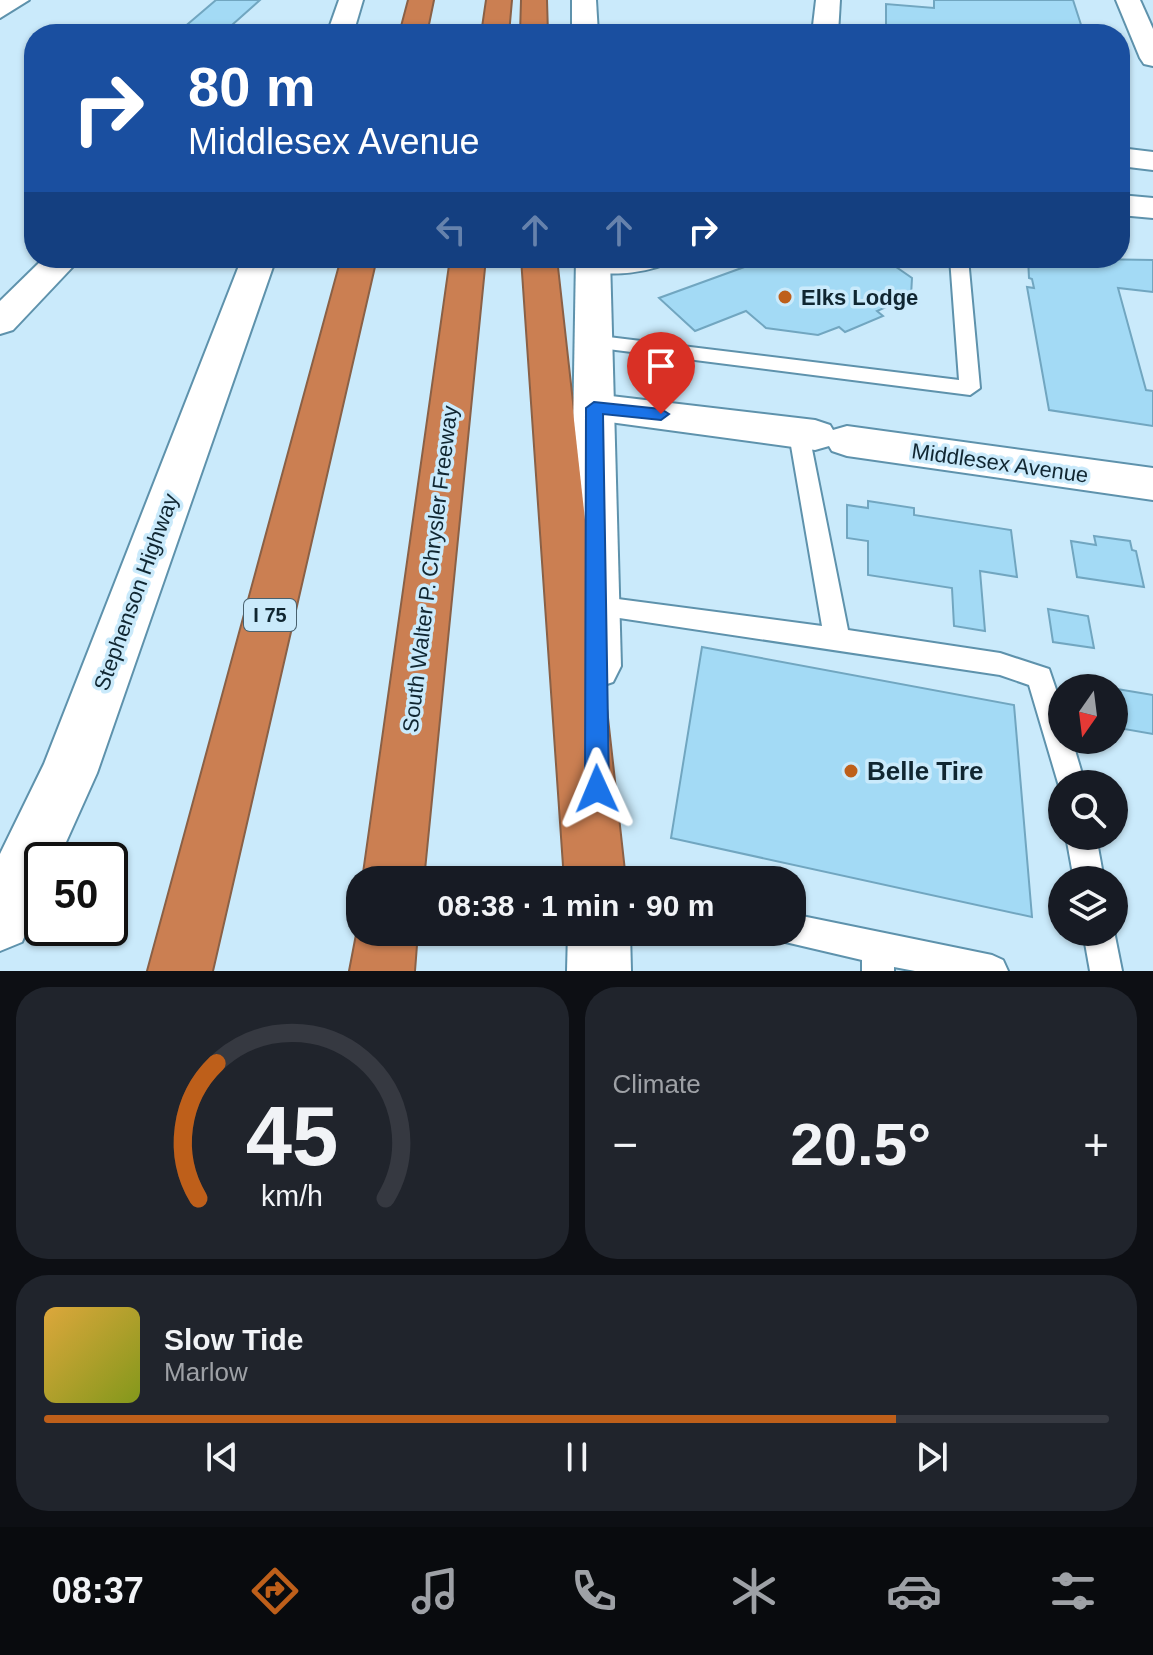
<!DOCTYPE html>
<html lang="en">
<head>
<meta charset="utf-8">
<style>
	:root { --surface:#171b24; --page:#20242c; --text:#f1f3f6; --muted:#9ea1a6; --line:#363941; --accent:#be5f1a }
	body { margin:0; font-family:Arial,sans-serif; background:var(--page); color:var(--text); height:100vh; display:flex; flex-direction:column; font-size:30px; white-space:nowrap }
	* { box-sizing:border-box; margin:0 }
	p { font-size:26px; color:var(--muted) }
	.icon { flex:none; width:44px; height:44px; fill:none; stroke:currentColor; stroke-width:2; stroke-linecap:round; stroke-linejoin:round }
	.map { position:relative; height:971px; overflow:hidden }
	.panel { display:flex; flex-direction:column; gap:16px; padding:16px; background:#0d0f14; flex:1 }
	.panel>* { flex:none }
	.guide { position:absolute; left:24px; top:24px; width:1106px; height:244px; border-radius:32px; box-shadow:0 2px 6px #0004; background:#1a4fa0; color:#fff; overflow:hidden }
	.needle { width:52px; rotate:194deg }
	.buttons { position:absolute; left:1048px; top:674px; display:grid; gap:16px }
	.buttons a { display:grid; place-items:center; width:80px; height:80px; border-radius:50%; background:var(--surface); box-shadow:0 2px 6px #0004; font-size:40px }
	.speed { position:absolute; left:24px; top:842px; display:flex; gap:16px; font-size:40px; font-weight:700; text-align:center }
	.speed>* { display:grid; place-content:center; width:104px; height:104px; border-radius:50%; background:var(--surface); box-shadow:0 2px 6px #0004; line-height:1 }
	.speed .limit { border:4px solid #111; border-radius:12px; background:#fff; color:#111 }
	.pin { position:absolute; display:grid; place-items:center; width:68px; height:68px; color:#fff; margin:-82px -34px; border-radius:50% 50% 50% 0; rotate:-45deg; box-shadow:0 0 8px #0007 }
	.pin .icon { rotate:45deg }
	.me { position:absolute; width:88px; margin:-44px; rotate:359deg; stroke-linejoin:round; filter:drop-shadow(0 0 6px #0008) }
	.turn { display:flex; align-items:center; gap:28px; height:168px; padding:0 32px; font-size:36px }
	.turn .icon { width:104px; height:104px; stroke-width:2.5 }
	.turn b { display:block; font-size:56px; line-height:68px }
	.lanes { display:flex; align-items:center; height:76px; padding:0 32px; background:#0003; justify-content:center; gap:40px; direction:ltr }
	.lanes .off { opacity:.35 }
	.big { font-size:60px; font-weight:700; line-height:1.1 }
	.panel .tile { flex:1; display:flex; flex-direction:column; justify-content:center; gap:12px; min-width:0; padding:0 28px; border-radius:32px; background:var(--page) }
	.panel .dial { align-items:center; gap:0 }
	.dial svg { height:208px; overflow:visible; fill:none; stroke:var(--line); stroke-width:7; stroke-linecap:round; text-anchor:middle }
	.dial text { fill:var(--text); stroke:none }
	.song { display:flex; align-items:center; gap:24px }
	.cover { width:96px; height:96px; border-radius:12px; background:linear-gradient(135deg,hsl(40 70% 55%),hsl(70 70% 35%)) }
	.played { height:8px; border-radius:4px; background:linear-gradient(90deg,var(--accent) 80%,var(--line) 80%) }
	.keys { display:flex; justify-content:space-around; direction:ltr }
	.heat { display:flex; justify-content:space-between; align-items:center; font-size:44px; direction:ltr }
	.panel .tiles { flex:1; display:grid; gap:16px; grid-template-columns:1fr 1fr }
	.tile:last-child { grid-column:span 2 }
	.trip { position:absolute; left:346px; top:866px; width:460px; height:80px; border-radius:32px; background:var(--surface); box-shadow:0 2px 6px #0004; font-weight:700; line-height:80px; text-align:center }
	.tabs { display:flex; height:128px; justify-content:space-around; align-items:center; background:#090b0e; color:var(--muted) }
	.tabs .icon { width:56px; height:56px }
	.tabs .current { color:var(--accent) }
	.tabs b { font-size:36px; color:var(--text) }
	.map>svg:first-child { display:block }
</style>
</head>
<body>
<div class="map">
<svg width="1153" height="971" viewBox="0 0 1153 971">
	<rect width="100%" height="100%" fill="#caeafb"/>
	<g fill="#a3daf5" stroke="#71a6c0" stroke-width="2">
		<path d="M216,0H260L223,33L182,29Z"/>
		<path d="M934,0H1073L1084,34H886V4L934,8Z"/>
		<path d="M769,258H883L912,278L911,296L877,311L883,316L845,332L839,327L818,335L766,328L746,311L695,331L659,298Z"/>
		<path d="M1028,258L1153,260V292L1118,288L1146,390L1153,391V426L1049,410L1027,287L1034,288L1032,279L1029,278Z"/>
		<path d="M868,501L914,508V515L1011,530L1017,577L980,571L985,631L954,626L952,588L868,575V541L847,538V505L868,508Z"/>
		<path d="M1094,536L1130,541L1132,550L1136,551L1144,587L1077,577L1071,541L1096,545Z"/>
		<path d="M1048,609L1088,616L1094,648L1053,642Z"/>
		<path d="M702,647L1014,705L1032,917L671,838Z"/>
		<path d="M1117,689L1153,695V734L1124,729Z"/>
	</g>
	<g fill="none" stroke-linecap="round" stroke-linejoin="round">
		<defs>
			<g id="lane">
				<path d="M649,258H675C660,272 600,280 585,267C599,254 631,264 649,258Z"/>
				<path d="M950,258H968L980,388L970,395L592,347L582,341L592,335L959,380Z"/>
				<path d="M799,427L809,434L848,630L1000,653L1049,669L1062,707V740H1072L1085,784H1062L1061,793L1029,685L1000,675L586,613L583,606L586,599L595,596L822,626L789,434Z"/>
				<path d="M1066,836H1096L1104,880H1074Z"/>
				<path d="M792,914L992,955L1003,960L1008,971H915L894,967V971H862V960L781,941L777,932H792Z"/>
				<path d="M1114,931L1122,971H1090L1083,932Z"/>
			</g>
			<g id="street">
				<path d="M0,0H29L0,18Z"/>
				<path d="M816,0H840L838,34H812Z"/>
				<path d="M1116,0H1140L1153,29V66L1144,64L1140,58Z"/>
				<path d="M44,258H81L13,330L0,334V301Z"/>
				<path d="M594,394L815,420L830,425L833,430L847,426L1153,468V500L847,456L832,451L829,446L815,450L580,418L574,408L580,398Z"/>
			</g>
			<g id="secondary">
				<path d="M339,0H363L353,34H327Z"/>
				<path d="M572,0H596L598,34H572Z"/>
				<path d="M1120,148L1153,152V170L1120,166Z"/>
				<path d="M1120,195L1153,198V218L1120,215Z"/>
				<path d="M242,258H276L97,773L58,860H42V897L22,942L0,951V854L44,764Z"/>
				<path d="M576,258H610L621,666L613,682L595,688L577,682L569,666Z"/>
				<path d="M568,932H630L631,971H567Z"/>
			</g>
			<g id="highway">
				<path d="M409,0H433L426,34H400Z"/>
				<path d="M487,0H511L508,34H482Z"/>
				<path d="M522,0H546L547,34H521Z"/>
				<path d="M342,258H376L212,971H148Z"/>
				<path d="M451,258H485L423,880H363Z"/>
				<path d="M522,258H556L625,880H565Z"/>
				<path d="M360,919V932H417L414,971H350Z"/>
			</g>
		</defs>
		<use href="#lane" stroke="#5e92ac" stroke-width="4"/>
		<use href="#street" stroke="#5e92ac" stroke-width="4"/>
		<use href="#secondary" stroke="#5e92ac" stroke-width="4"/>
		<use href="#highway" stroke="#8a6046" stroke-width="4"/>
		<use href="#lane" fill="#fff" fill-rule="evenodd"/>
		<use href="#street" fill="#fff" fill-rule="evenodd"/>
		<use href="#secondary" fill="#fff" fill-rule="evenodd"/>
		<use href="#highway" fill="#cb7f52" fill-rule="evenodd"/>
	</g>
	<path fill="#1a73e8" stroke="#114b97" stroke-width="2" d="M594,402L661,409L669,414L661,420L603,414L609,789L605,796L597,800L589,796L585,789L586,408Z"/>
	<g fill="#be5f1a" stroke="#caeafb" stroke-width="3">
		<circle cx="785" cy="297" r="8"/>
		<circle cx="851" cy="771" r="8"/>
	</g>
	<g text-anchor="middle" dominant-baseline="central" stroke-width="7" stroke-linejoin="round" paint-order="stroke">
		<rect fill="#caeafb" stroke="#48616e" stroke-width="2" x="244" y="599" width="52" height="32" rx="6"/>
		<g font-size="20" font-weight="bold" fill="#102631">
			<text x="270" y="615">I 75</text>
		</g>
		<g font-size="22" font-weight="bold" fill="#102631" stroke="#caeafb" text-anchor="start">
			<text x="801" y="297">Elks Lodge</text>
		</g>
		<g font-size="22" fill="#102631" stroke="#caeafb">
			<text transform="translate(1000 463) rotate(8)">Middlesex Avenue</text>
			<text transform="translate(430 569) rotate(-83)">South Walter P. Chrysler Freeway</text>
			<text transform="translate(136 592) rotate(-70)">Stephenson Highway</text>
		</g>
		<g font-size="26" font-weight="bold" fill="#102631" stroke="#caeafb" text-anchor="start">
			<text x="867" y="771">Belle Tire</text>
		</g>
	</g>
</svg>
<div class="buttons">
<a><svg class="needle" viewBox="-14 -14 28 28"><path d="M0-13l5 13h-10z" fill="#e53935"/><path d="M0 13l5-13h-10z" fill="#9ea1a6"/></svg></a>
<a><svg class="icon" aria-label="search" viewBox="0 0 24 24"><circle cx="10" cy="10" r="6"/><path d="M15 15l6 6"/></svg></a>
<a><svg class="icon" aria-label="layers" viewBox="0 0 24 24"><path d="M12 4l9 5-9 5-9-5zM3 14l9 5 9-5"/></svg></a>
</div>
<div class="speed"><div class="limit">50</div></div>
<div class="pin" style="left:661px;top:414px;background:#d93025"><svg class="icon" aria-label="arrive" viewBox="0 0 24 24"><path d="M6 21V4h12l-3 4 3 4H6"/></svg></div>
<svg class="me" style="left:597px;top:789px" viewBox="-20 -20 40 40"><path d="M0-17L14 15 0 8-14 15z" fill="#1a73e8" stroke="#fff" stroke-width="4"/></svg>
<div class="trip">08:38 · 1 min · 90 m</div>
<div class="guide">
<div class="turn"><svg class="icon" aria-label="right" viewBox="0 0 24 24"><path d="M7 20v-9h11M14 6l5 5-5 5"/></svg><div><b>80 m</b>Middlesex Avenue</div></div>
<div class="lanes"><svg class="icon off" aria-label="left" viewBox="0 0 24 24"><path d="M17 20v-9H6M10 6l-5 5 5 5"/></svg><svg class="icon off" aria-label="ahead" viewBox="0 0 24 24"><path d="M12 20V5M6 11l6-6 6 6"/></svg><svg class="icon off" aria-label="ahead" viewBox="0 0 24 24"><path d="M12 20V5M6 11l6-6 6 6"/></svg><svg class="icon" aria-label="right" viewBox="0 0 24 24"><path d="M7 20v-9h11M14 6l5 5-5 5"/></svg></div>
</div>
</div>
<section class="panel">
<div class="tiles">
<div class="tile dial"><svg viewBox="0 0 100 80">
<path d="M14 69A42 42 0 1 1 86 69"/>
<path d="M14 69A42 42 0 0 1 21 17" stroke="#be5f1a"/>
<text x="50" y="56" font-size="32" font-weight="700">45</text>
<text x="50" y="72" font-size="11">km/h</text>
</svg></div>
<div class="tile"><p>Climate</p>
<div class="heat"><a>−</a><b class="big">20.5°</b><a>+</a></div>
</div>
<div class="tile">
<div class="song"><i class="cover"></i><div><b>Slow Tide</b><p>Marlow</p></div></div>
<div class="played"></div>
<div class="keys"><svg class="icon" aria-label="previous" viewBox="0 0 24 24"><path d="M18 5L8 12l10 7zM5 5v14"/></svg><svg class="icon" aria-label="pause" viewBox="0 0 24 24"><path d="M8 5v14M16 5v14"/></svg><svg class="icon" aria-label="next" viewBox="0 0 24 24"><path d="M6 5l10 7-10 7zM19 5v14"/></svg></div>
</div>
</div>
</section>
<nav class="tabs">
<b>08:37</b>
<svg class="icon current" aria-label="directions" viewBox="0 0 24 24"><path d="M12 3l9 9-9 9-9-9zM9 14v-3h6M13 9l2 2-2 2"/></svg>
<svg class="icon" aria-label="music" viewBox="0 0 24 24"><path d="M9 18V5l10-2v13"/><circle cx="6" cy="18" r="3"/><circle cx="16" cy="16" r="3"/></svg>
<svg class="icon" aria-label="phone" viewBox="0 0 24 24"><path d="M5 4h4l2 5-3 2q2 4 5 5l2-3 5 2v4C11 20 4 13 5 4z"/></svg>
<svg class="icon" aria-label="climate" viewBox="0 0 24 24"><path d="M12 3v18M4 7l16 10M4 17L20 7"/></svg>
<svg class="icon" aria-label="car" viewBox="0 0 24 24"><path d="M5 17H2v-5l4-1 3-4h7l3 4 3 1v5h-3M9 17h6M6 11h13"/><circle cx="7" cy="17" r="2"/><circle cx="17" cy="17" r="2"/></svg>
<svg class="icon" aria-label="filters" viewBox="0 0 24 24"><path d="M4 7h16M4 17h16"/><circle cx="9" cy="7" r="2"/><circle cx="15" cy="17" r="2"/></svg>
</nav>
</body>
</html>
